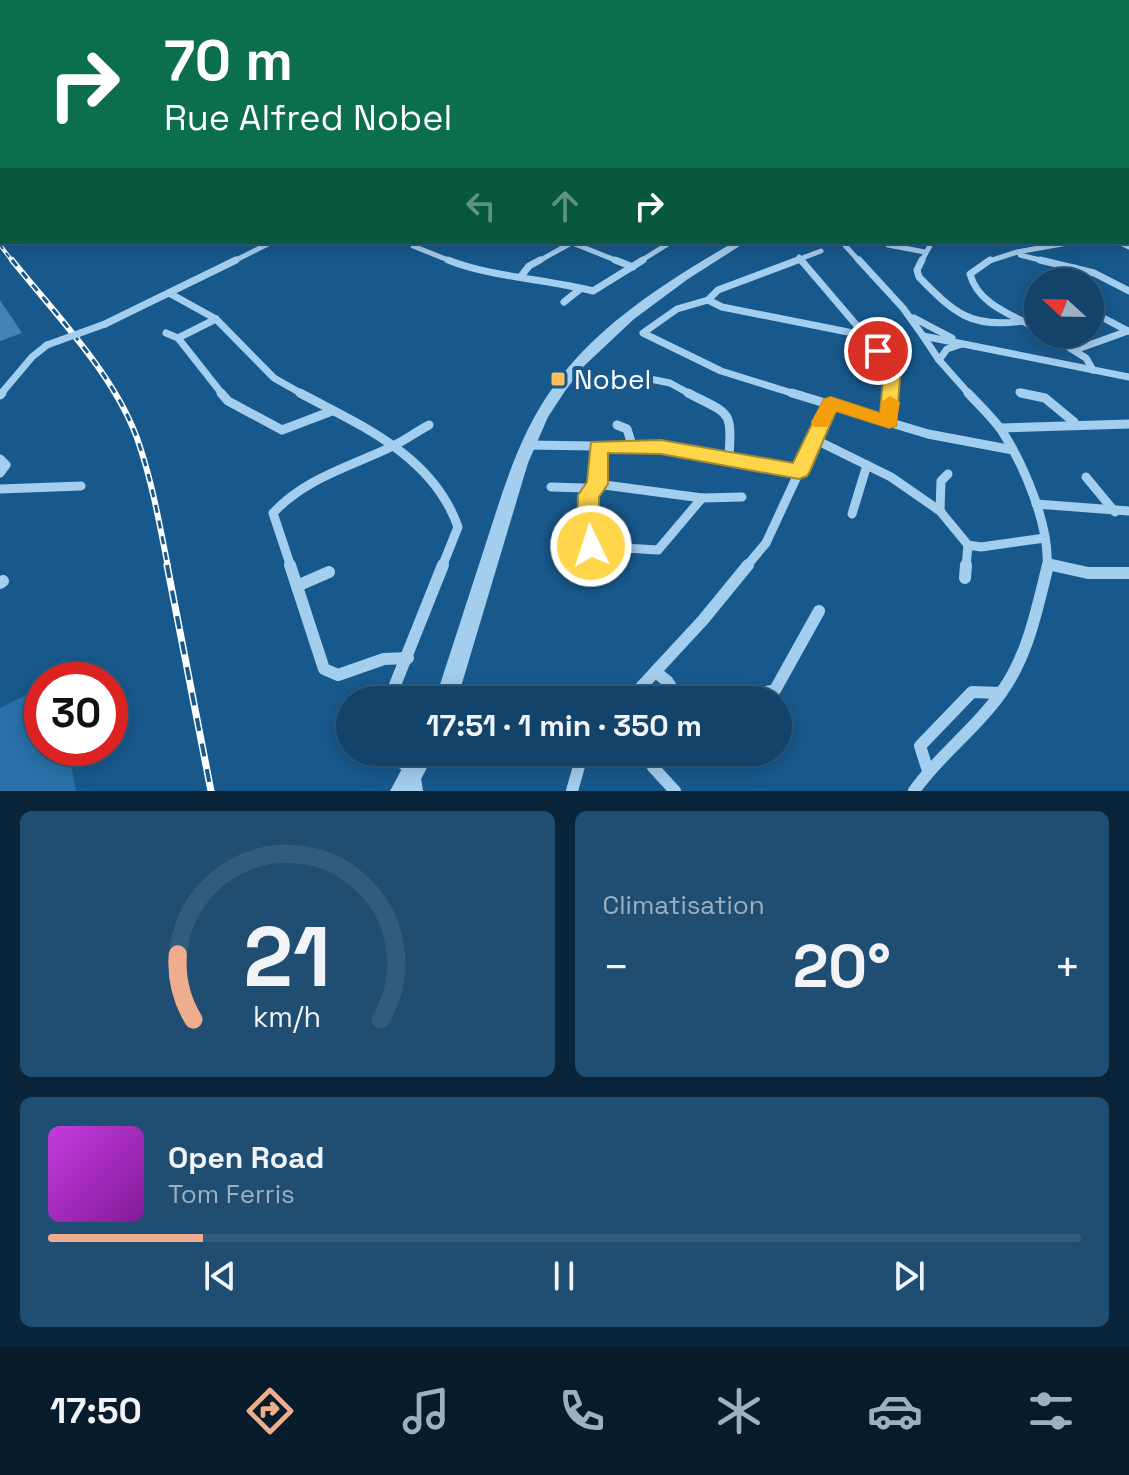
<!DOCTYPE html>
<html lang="fr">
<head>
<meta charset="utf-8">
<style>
	:root { --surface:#12436a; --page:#1f4e72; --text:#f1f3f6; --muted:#9cb0c1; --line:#315c7e; --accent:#eead8d }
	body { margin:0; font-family:"Space Grotesk",sans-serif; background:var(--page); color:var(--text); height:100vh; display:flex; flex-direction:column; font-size:30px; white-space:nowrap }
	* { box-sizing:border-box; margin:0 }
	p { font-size:26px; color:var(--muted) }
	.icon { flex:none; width:44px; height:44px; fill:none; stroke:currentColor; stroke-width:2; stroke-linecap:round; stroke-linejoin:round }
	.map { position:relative; height:791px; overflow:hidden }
	.drawer { display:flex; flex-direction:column; gap:20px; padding:20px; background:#0a253a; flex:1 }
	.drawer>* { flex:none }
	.hud { position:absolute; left:0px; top:0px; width:1130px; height:244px; box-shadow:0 4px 20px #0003,0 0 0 2px var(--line); background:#0b6e4f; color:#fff; overflow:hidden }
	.needle { width:52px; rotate:292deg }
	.buttons { position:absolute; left:1024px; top:268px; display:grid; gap:16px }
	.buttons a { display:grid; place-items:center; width:80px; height:80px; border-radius:50%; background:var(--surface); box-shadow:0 4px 20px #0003,0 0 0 2px var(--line); font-size:40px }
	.speed { position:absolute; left:24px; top:662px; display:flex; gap:16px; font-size:40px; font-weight:700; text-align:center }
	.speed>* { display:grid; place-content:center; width:104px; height:104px; border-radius:50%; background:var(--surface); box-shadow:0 4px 20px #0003,0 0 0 2px var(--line); line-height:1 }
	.speed .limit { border:12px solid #d22; background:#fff; color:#111 }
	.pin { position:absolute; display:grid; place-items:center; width:68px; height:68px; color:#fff; margin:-34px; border:4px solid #fff; border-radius:50%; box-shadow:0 2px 8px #0007 }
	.me { position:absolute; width:88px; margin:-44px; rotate:356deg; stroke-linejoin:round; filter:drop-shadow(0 0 6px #0008) }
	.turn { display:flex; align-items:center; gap:28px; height:168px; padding:0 32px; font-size:36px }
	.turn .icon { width:104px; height:104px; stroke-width:2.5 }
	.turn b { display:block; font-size:56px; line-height:68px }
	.lanes { display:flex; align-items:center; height:76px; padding:0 32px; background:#0003; justify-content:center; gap:40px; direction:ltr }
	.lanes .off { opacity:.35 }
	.big { font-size:60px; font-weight:700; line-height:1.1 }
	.drawer .card { flex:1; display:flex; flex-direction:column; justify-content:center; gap:12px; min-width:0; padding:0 28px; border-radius:12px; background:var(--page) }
	.drawer .dial { align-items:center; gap:0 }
	.dial svg { height:208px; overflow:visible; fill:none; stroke:var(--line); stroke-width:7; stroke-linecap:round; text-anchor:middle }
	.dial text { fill:var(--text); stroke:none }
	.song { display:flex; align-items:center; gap:24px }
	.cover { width:96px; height:96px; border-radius:12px; background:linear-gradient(135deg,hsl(290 70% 55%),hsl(290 70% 35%)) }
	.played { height:8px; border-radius:4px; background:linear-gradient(90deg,var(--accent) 15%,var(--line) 15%) }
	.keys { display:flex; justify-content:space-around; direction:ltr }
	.heat { display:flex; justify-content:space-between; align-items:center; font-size:44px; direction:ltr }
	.drawer .tiles { flex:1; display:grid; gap:20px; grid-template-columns:1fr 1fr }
	.card:last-child { grid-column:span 2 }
	.trip { position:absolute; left:336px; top:686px; width:456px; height:80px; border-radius:40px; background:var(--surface); box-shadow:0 4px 20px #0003,0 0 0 2px var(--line); font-weight:700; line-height:80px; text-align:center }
	.dock { display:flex; height:128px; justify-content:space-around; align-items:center; background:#071b2a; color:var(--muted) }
	.dock .icon { width:56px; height:56px }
	.dock .on { color:var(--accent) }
	.dock b { font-size:36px; color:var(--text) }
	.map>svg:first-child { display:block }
</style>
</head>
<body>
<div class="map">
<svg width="1129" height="791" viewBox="0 0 1129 791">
	<rect width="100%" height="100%" fill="#18598d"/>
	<path fill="#2872a9" d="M42,687V748H68L76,791H0V708Z"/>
	<path fill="#4183b5" d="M0,300L22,333L0,341Z"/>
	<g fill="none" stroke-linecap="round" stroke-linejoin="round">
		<g stroke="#a4ceee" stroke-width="5">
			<path d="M412,242L413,246L453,262"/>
			<path d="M570,242L620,262"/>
			<path d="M842,242L860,262"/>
			<path d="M1118,242L1129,247"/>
			<path d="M888,245L925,252"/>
			<path d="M1020,255L1048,262"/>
			<path d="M799,257L803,262"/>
			<path d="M232,262L272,242"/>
			<path d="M537,262L573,242"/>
			<path d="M639,262L671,242"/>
			<path d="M792,262L821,251"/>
			<path d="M921,262L932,242"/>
			<path d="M986,262L1017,252L1073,242"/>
		</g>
		<g stroke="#a4ceee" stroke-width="7">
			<path d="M448,260C490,277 547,279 593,291L643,260"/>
			<path d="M615,260L633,267"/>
			<path d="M798,260L718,290L708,300L722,307L863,335"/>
			<path d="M801,260L893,368L891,395"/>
			<path d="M859,260L903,308L923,336L1129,377"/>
			<path d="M922,260L917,270L919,277C954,313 971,329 1023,321"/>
			<path d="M990,260L970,274C978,305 1013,315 1038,329"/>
			<path d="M1040,260L1094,273L1129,291"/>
			<path d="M522,275L529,266L540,260"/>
			<path d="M1073,282L1075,268"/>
			<path d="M169,293L216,319L274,378L304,395"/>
			<path d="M708,300L677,309L643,333L721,371L798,395"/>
			<path d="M564,302L579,290"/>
			<path d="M1090,311L1128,331"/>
			<path d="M914,318L952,338"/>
			<path d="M105,324L236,260"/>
			<path d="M166,333L178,338L223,395"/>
			<path d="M1047,334L1086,358L1093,370"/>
			<path d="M923,336L939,360L970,395"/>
			<path d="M178,338L216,319"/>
			<path d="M1075,350L1128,331"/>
			<path d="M939,360L947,349L962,344"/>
			<path d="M640,377L670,383L692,395"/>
			<path d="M1019,392L1030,395"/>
			<path d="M0,395L32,357L47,345"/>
		</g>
		<g stroke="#a4ceee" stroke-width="9">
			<path d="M221,393L228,401L282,430L332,411"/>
			<path d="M300,393C362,426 433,456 458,527L442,567"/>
			<path d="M688,393C730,415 732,408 729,457"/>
			<path d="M792,393L928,434L1013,450"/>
			<path d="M968,393C979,405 992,417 1002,431C1024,465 1050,526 1047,567"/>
			<path d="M1021,393L1045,398L1074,422"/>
			<path d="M0,395L2,393"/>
			<path d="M889,422L891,393"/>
			<path d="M617,425L627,429L632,445"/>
			<path d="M1000,428L1129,424"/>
			<path d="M812,438L891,477L940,511L968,545L981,547L1045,538"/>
			<path d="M527,445L661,447L799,471"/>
			<path d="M598,447L597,484L589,495L588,537L591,546L658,550L702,498L742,497"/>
			<path d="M0,459L6,465L0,473"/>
			<path d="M1086,477L1115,512"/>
			<path d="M551,487L585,488L597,484L702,498"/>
			<path d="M0,489L81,486"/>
			<path d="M1036,504L1129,511"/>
			<path d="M940,511L941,481L948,474"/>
			<path d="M852,514L867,465"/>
			<path d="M1048,564L1058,567"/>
			<path d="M291,567L273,513C306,478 349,467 391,447C404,441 416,432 429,425"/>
			<path d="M746,567L766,543L831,403"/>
			<path d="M966,567L968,545"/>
		</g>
		<g stroke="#a4ceee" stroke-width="12">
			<path d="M290,565L324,669L338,675L384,659L408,658"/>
			<path d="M1052,565L1088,573H1129"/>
			<path d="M965,578L966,565"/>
			<path d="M0,583L3,581"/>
			<path d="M297,586L329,572"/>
			<path d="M657,673L667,681L680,700"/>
			<path d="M389,700L443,565"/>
			<path d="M629,700L703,620L748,565"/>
			<path d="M729,700L775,690L819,611"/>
			<path d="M390,752L414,773L417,791"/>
			<path d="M648,752L653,767L675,791"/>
			<path d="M928,771L920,746L972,692L1001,693"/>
			<path d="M572,791L583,752"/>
			<path d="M914,791C939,755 976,729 1001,693C1028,656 1037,609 1048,565"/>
		</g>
		<g fill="#a4ceee" fill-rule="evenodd">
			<rect x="1128" y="104" width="1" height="4"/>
			<path d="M734,242H746L688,279L634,319L585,365L565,391L548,417L528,463L457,700H435C452,648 469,595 486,543C504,488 519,434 554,386C599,323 668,281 734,242Z"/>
			<path d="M411,752H435L415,791H390Z"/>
		</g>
		<rect fill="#ebf5ff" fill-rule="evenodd" x="0" y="149" width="2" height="6"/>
		<defs>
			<path id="rail-far2" d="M0,245L13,262"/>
			<path id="rail-far1" d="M12,260C56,315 119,379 140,447C153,486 160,527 168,567"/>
			<path id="rail" d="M167,565L211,791"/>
		</defs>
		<use href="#rail-far2" stroke="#fff" stroke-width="4"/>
		<use href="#rail-far1" stroke="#fff" stroke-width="6"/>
		<use href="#rail" stroke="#fff" stroke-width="7"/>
		<use href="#rail-far2" stroke="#18598d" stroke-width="2" stroke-dasharray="5" stroke-linecap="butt"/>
		<use href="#rail-far1" stroke="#18598d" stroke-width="3" stroke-dasharray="8" stroke-linecap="butt"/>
		<use href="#rail" stroke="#18598d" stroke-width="4" stroke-dasharray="13" stroke-linecap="butt"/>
		<path stroke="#a4ceee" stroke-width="7" d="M47,345L105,324"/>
	</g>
	<linearGradient id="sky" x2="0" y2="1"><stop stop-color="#0d314e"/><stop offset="0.42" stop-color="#376a9a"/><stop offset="1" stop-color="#376a9a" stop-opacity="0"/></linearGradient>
	<rect width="1129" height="191" fill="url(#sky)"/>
	<path fill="#ffd54a" stroke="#a68a30" stroke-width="2" d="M878,346L884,348L901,368L896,426L889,428L836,411L810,471L807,476L799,479L661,454L608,453V484L599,497V537L603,546L600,552L591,555L583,552L577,537L578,495L587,482L591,442L661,440L793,463L824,399L831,397L880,413L884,369L870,351Z"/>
	<path fill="#f59e0b" d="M890,396L900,402L896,426L889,428L836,411L827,427H814L811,422L824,399L831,397L880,413L881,402Z"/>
	<rect fill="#ffbe61" stroke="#18598d" stroke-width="3" x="550" y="371" width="16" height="16" rx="4"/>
	<g text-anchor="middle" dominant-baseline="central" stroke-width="8" stroke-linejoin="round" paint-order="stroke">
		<g font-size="28" fill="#fff" stroke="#18598d" text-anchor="start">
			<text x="574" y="379">Nobel</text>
		</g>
	</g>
</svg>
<div class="buttons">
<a><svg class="needle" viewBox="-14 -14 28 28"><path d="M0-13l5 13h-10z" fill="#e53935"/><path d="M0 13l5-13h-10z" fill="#9cb0c1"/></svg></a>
</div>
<div class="speed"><div class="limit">30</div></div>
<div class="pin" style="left:878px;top:351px;background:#d93025"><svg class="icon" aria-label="arrive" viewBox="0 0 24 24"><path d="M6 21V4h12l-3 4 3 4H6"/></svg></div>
<svg class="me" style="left:591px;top:546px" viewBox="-20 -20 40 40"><circle r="17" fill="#ffd54a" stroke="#fff" stroke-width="3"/><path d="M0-11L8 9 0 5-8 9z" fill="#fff"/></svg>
<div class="trip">17:51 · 1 min · 350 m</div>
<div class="hud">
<div class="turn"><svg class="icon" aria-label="right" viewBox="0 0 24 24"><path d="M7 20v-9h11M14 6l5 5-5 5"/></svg><div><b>70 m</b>Rue Alfred Nobel</div></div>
<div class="lanes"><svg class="icon off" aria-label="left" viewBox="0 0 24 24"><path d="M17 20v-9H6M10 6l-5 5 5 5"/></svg><svg class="icon off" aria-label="ahead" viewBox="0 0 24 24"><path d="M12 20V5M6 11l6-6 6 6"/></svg><svg class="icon" aria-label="right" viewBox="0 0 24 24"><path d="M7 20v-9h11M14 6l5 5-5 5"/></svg></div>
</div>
</div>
<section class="drawer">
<div class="tiles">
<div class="card dial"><svg viewBox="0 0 100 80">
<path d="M14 69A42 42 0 1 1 86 69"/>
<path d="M14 69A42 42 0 0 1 8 44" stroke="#eead8d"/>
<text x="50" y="56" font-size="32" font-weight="700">21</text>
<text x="50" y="72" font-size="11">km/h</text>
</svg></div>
<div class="card"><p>Climatisation</p>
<div class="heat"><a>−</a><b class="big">20°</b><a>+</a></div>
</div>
<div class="card">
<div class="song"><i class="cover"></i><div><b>Open Road</b><p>Tom Ferris</p></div></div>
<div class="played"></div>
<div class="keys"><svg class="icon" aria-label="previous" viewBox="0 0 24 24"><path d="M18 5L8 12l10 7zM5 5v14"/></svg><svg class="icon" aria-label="pause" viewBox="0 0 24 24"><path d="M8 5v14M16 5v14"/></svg><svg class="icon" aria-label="next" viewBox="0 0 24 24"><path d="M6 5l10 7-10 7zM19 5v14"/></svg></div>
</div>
</div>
</section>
<nav class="dock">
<b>17:50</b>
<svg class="icon on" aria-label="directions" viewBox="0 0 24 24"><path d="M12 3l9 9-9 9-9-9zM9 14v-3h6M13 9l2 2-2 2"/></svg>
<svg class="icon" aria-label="music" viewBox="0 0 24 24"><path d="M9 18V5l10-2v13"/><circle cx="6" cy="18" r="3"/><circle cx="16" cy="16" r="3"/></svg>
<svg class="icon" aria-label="phone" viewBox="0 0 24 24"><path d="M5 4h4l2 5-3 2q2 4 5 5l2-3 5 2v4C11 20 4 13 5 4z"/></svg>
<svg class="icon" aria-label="climate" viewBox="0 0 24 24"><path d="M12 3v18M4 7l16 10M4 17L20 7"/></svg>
<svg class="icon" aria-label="car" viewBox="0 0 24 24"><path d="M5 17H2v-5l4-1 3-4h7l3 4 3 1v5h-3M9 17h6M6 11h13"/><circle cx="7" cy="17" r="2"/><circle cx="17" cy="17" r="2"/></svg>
<svg class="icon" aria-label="filters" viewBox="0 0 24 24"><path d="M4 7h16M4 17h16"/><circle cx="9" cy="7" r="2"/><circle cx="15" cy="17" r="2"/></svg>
</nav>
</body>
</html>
